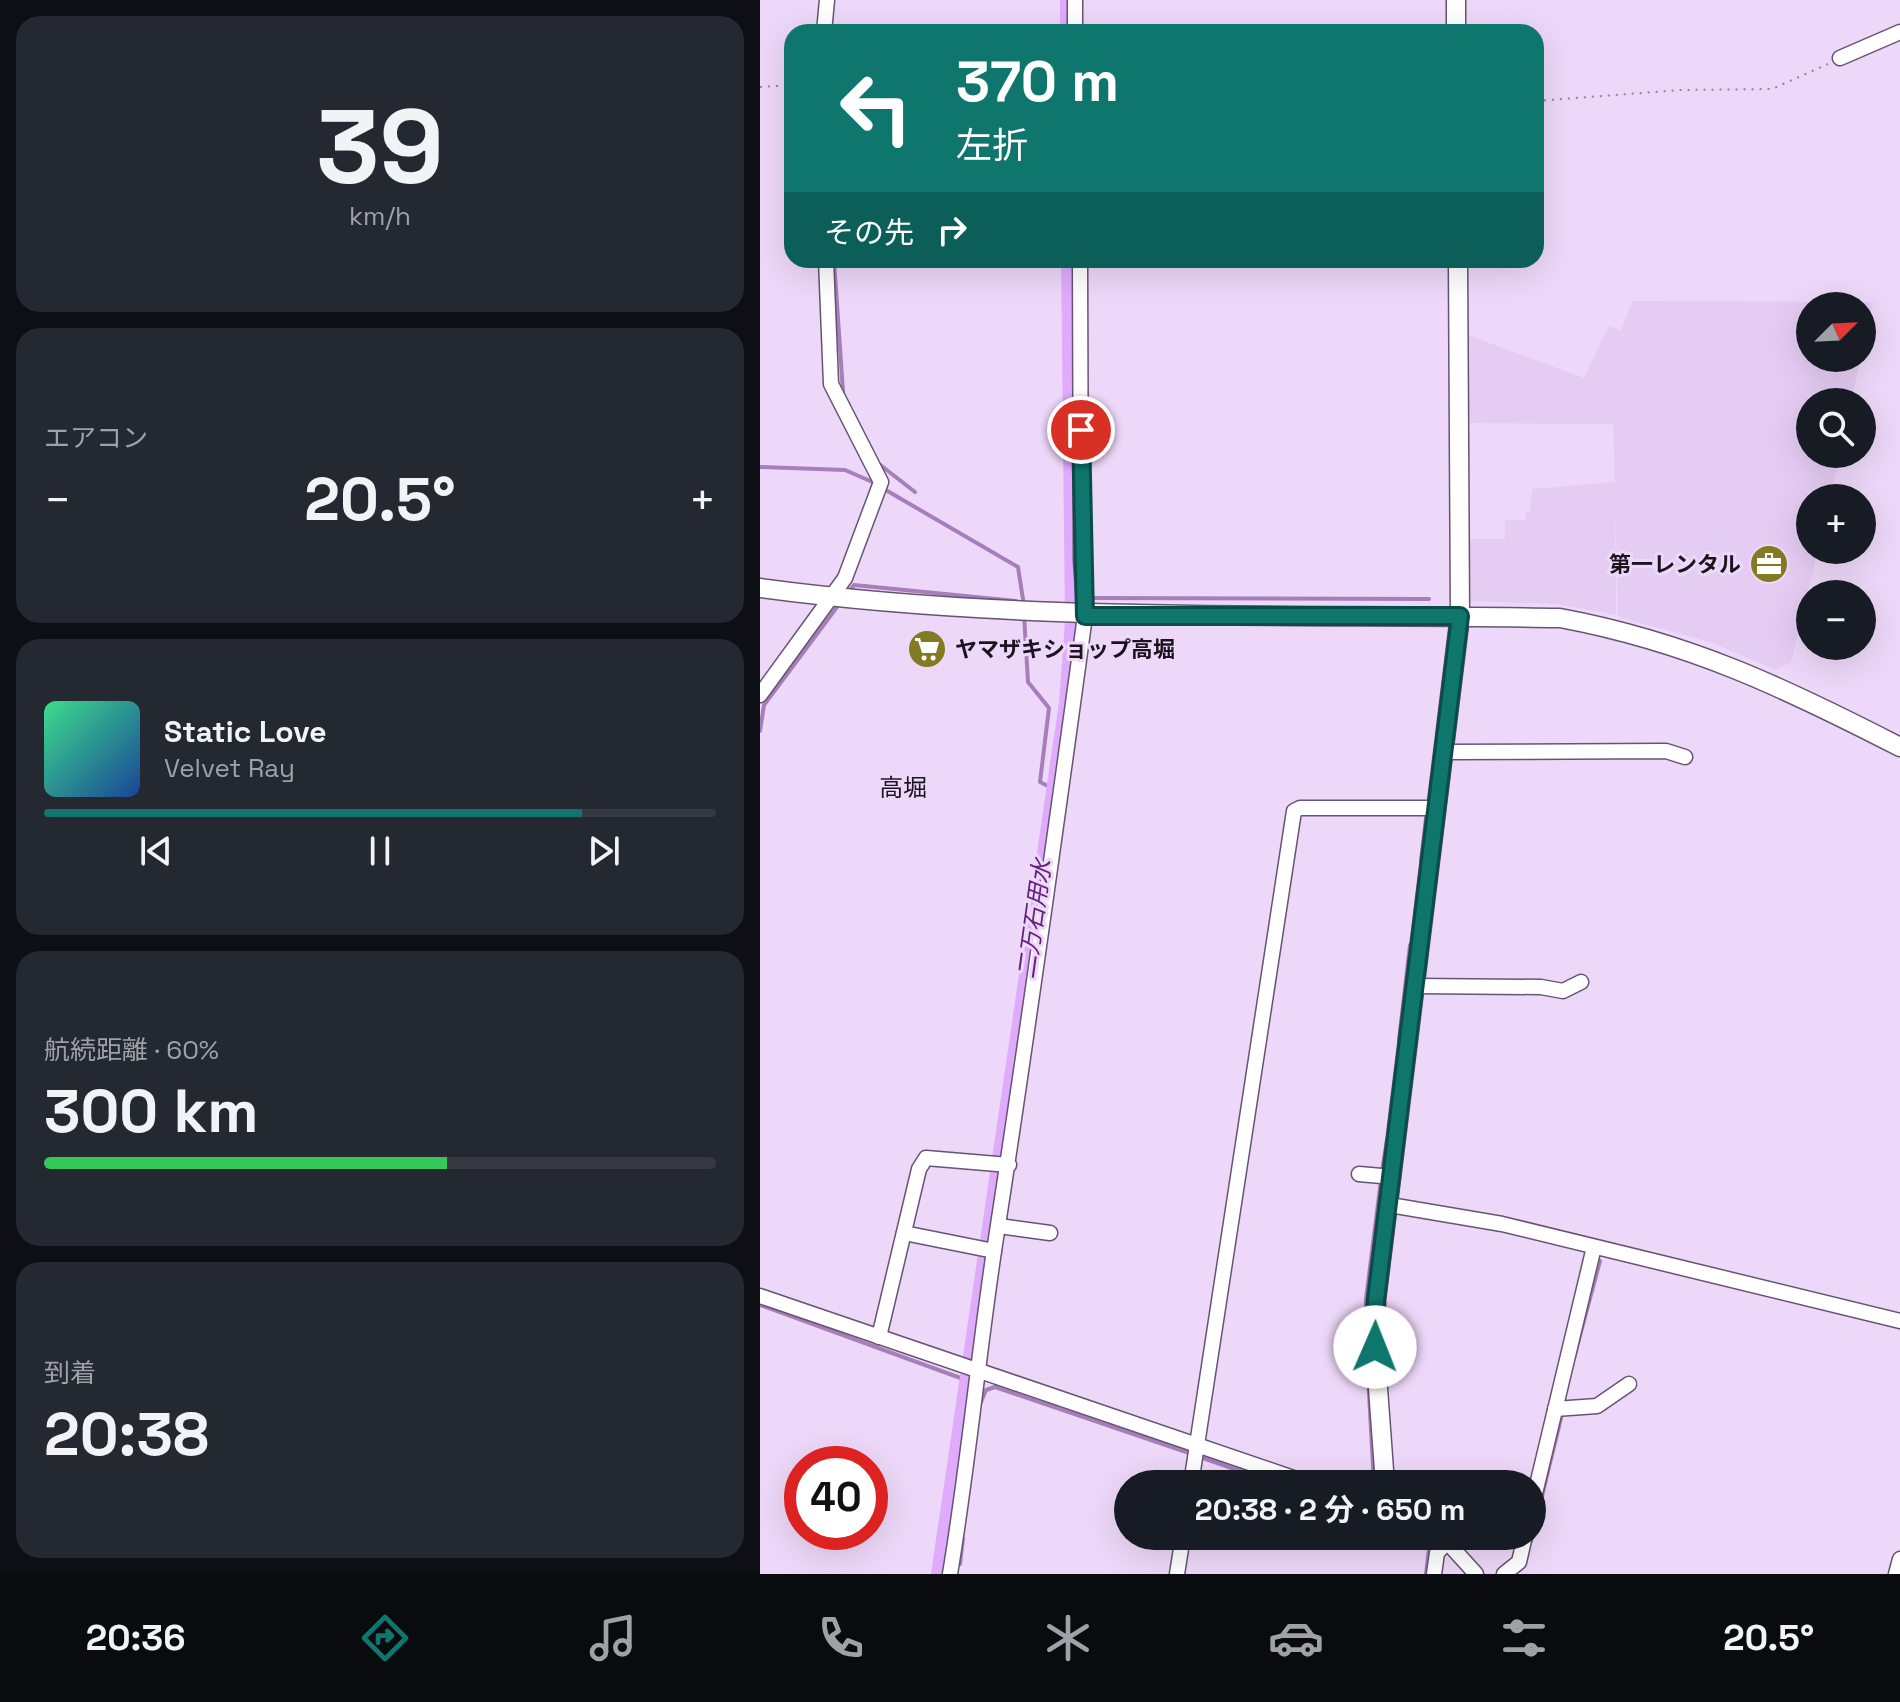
<!DOCTYPE html>
<html lang="ja">
<head>
<meta charset="utf-8">
<style>
	:root { --surface:#171b24; --page:#242831; --text:#f1f3f6; --muted:#9ea1a6; --line:#363941; --accent:#0f766e }
	body { margin:0; font-family:"Space Grotesk","Noto Sans JP",sans-serif; background:var(--page); color:var(--text); height:100vh; display:flex; flex-direction:column; font-size:30px; white-space:nowrap }
	* { box-sizing:border-box; margin:0 }
	p { font-size:26px; color:var(--muted) }
	.icon { flex:none; width:44px; height:44px; fill:none; stroke:currentColor; stroke-width:2; stroke-linecap:round; stroke-linejoin:round }
	.map { position:relative; flex:1; overflow:hidden }
	.side { display:flex; flex-direction:column; gap:16px; padding:16px; background:#0d0f14; width:760px }
	.side>* { flex:none }
	.banner { position:absolute; left:24px; top:24px; width:760px; height:244px; border-radius:24px; box-shadow:0 8px 32px #0002; background:#0f766e; color:#fff; overflow:hidden }
	.needle { width:52px; rotate:66deg }
	.fabs { position:absolute; left:1036px; top:292px; display:grid; gap:16px }
	.fabs a { display:grid; place-items:center; width:80px; height:80px; border-radius:50%; background:var(--surface); box-shadow:0 8px 32px #0002; font-size:40px }
	.speed { position:absolute; left:24px; top:1446px; display:flex; gap:16px; font-size:40px; font-weight:700; text-align:center }
	.speed>* { display:grid; place-content:center; width:104px; height:104px; border-radius:50%; background:var(--surface); box-shadow:0 8px 32px #0002; line-height:1 }
	.speed .limit { border:12px solid #d22; background:#fff; color:#111 }
	.pin { position:absolute; display:grid; place-items:center; width:68px; height:68px; color:#fff; margin:-34px; border:4px solid #fff; border-radius:50%; box-shadow:0 2px 8px #0007 }
	.me { position:absolute; width:88px; margin:-44px; rotate:1deg; stroke-linejoin:round; filter:drop-shadow(0 0 6px #0008) }
	.turn { display:flex; align-items:center; gap:28px; height:168px; padding:0 40px; font-size:36px }
	.turn .icon { width:104px; height:104px; stroke-width:2.5 }
	.turn b { display:block; font-size:56px; line-height:68px }
	.then { display:flex; align-items:center; height:76px; padding:0 40px; background:#0003; gap:16px; font-size:30px }
	.big { font-size:60px; font-weight:700; line-height:1.1 }
	.side .widget { flex:1; display:flex; flex-direction:column; justify-content:center; gap:12px; min-width:0; padding:0 28px; border-radius:24px; background:var(--page) }
	.side .dial { align-items:center; gap:0 }
	.dial b { font-size:104px; line-height:1 }
	.song { display:flex; align-items:center; gap:24px }
	.cover { width:96px; height:96px; border-radius:12px; background:linear-gradient(135deg,hsl(150 70% 55%),hsl(220 70% 35%)) }
	.played { height:8px; border-radius:4px; background:linear-gradient(90deg,var(--accent) 80%,var(--line) 80%) }
	.keys { display:flex; justify-content:space-around; direction:ltr }
	.heat { display:flex; justify-content:space-between; align-items:center; font-size:44px; direction:ltr }
	.charge { height:12px; border-radius:6px; background:linear-gradient(90deg,#34c759 60%,var(--line) 0) }
	.trip { position:absolute; left:354px; top:1470px; width:432px; height:80px; border-radius:40px; background:var(--surface); box-shadow:0 8px 32px #0002; font-weight:700; line-height:80px; text-align:center }
	.menu { display:flex; height:128px; justify-content:space-around; align-items:center; background:#090b0e; color:var(--muted) }
	.menu .icon { width:56px; height:56px }
	.menu .active { color:var(--accent) }
	.menu b { font-size:36px; color:var(--text) }
	main { display:flex; flex:1; min-height:0 }
	.map>svg:first-child { display:block }
</style>
</head>
<body>
<main>
<section class="side">
<div class="widget dial"><b>39</b><p>km/h</p></div>
<div class="widget"><p>エアコン</p>
<div class="heat"><a>−</a><b class="big">20.5°</b><a>+</a></div>
</div>
<div class="widget">
<div class="song"><i class="cover"></i><div><b>Static Love</b><p>Velvet Ray</p></div></div>
<div class="played"></div>
<div class="keys"><svg class="icon" aria-label="previous" viewBox="0 0 24 24"><path d="M18 5L8 12l10 7zM5 5v14"/></svg><svg class="icon" aria-label="pause" viewBox="0 0 24 24"><path d="M8 5v14M16 5v14"/></svg><svg class="icon" aria-label="next" viewBox="0 0 24 24"><path d="M6 5l10 7-10 7zM19 5v14"/></svg></div>
</div>
<div class="widget"><p>航続距離 · 60%</p><b class="big">300 km</b><div class="charge"></div></div>
<div class="widget"><p>到着</p><b class="big">20:38</b></div>
</section>
<div class="map">
<svg width="1140" height="1574" viewBox="0 0 1140 1574">
	<rect width="100%" height="100%" fill="#eed8f9"/>
	<path fill="#e5ccf3" d="M872,301L1113,302L1102,352V306H1050V358H1101L1091,402H1050V454H1080L1070,498H1050V550H1058L1031,662L1016,670L950,642L858,617L855,498L856,615L796,604L707,601L704,539H745V520H765L766,511L770,512L772,489L855,482L853,424L707,423L705,334L824,378L849,326L861,331Z"/>
	<g fill="none" stroke-linecap="round" stroke-linejoin="round">
		<g stroke="#a67eba" stroke-width="4">
			<path d="M74,260L83,392"/>
			<path d="M119,464L155,492"/>
			<path d="M0,467L85,470L117,484"/>
			<path d="M124,489L258,567L264,606"/>
			<path d="M88,593L94,585L256,601"/>
			<path d="M327,598L669,599"/>
			<path d="M264,615L268,682L289,708L280,782L292,788"/>
			<path d="M0,731L4,705L80,603"/>
			<path d="M661,861L667,810"/>
			<path d="M639,1040L650,945"/>
			<path d="M622,1171L627,1140"/>
			<path d="M0,1305L206,1380"/>
			<path d="M606,1338V1299L621,1180"/>
			<path d="M814,1358L840,1261"/>
			<path d="M608,1375L614,1484"/>
			<path d="M221,1402L226,1390L235,1387L432,1454"/>
			<path d="M440,1457L517,1484"/>
			<path d="M655,1536L669,1549L666,1574"/>
			<path d="M771,1541L802,1414"/>
			<path d="M196,1566L200,1564L203,1538"/>
		</g>
		<g stroke="#e1abfd" stroke-width="14">
			<path d="M307,0V32"/>
			<path d="M178,1574L306,703L312,621L308,260"/>
		</g>
		<defs>
			<g id="minor">
				<path d="M315,0V32"/>
				<path d="M64,32L67,0"/>
				<path d="M1080,58L1140,32"/>
				<path d="M0,695L85,578L121,482L71,384L66,260"/>
				<path d="M684,752L906,751L925,757"/>
				<path d="M656,986L781,987L803,991L821,982"/>
				<path d="M599,1174L633,1177"/>
				<path d="M630,1205L742,1224L1140,1321"/>
				<path d="M239,1226L290,1233"/>
				<path d="M144,1233L234,1251"/>
				<path d="M0,1296L551,1484"/>
				<path d="M119,1337L159,1169L166,1158L249,1165"/>
				<path d="M795,1409L837,1406L869,1384"/>
				<path d="M431,1484L534,811L540,808H677"/>
				<path d="M772,1506L834,1247"/>
				<path d="M675,1536L687,1542L716,1574"/>
				<path d="M190,1574C208,1466 218,1358 234,1251C267,1039 296,828 325,616L321,561L320,260"/>
				<path d="M417,1574L423,1536"/>
				<path d="M674,1574L677,1553L687,1542"/>
				<path d="M744,1574L759,1562L765,1536"/>
				<path d="M1136,1574L1140,1559"/>
			</g>
			<g id="tertiary">
				<path d="M696,0V32"/>
				<path d="M0,588C266,624 533,613 800,618C929,642 1025,688 1140,747"/>
				<path d="M625,1484L615,1347L616,1300L700,616L698,260"/>
			</g>
		</defs>
		<use href="#minor" stroke="#665470" stroke-width="17"/>
		<use href="#tertiary" stroke="#665470" stroke-width="21"/>
		<g stroke="#918299" stroke-width="2" stroke-dasharray="2 6" stroke-linecap="butt">
			<path d="M0,87L32,85"/>
			<path d="M776,101L921,90L1012,89L1068,64"/>
		</g>
		<use href="#minor" stroke="#fff" stroke-width="14"/>
		<use href="#tertiary" stroke="#fff" stroke-width="18"/>
	</g>
	<g fill="none" stroke-linecap="round" stroke-linejoin="round">
		<defs>
			<path id="route" d="M321,430L325,616H700L616,1300L615,1347"/>
		</defs>
		<use href="#route" stroke="#0a4d48" stroke-width="20"/>
		<use href="#route" stroke="#0f766e" stroke-width="14"/>
	</g>
	<defs>
		<symbol id="office-disc" viewBox="-11 -11 22 22"><circle r="9.5" fill="#837b22" stroke="#eed8f9"/><path d="M-6-3h4V-5.5h4V-3h4V5H-6ZM-1-4.5V-3h2v-1.5ZM-6 0V1H6V0Z" fill="#fff"/></symbol>
		<symbol id="supermarket-disc" viewBox="-11 -11 22 22"><circle r="9.5" fill="#837b22" stroke="#eed8f9"/><path d="M-6-5.5h2.5l.6 2H6L4.5 2H-2.5L-4.4-4H-6ZM-1.5 3.2a1.3 1.3 0 1 0 .1 0ZM3 3.2a1.3 1.3 0 1 0 .1 0Z" fill="#fff"/></symbol>
	</defs>
	<g fill-rule="evenodd">
		<use href="#office-disc" x="987" y="542" width="44" height="44"/>
		<use href="#supermarket-disc" x="145" y="627" width="44" height="44"/>
	</g>
	<g text-anchor="middle" dominant-baseline="central" stroke-width="6" stroke-linejoin="round" paint-order="stroke">
		<g font-size="22" font-weight="bold" fill="#1b141f" stroke="#eed8f9" text-anchor="end">
			<text x="981" y="564">第一レンタル</text>
			<text x="195" y="649" text-anchor="start">ヤマザキショップ高堀</text>
		</g>
		<g font-size="24" fill="#1b141f" stroke="#eed8f9">
			<text x="143" y="787">高堀</text>
		</g>
		<g font-size="24" font-style="italic" fill="#62207e" stroke="#eed8f9">
			<text transform="translate(274 919) rotate(-82)">二万石用水</text>
		</g>
	</g>
</svg>
<div class="fabs">
<a><svg class="needle" viewBox="-14 -14 28 28"><path d="M0-13l5 13h-10z" fill="#e53935"/><path d="M0 13l5-13h-10z" fill="#9ea1a6"/></svg></a>
<a><svg class="icon" aria-label="search" viewBox="0 0 24 24"><circle cx="10" cy="10" r="6"/><path d="M15 15l6 6"/></svg></a>
<a>+</a>
<a>−</a>
</div>
<div class="speed"><div class="limit">40</div></div>
<div class="pin" style="left:321px;top:430px;background:#d93025"><svg class="icon" aria-label="arrive" viewBox="0 0 24 24"><path d="M6 21V4h12l-3 4 3 4H6"/></svg></div>
<svg class="me" style="left:615px;top:1347px" viewBox="-20 -20 40 40"><circle r="19" fill="#fff"/><path d="M0-13L10 11 0 6-10 11z" fill="#0f766e"/></svg>
<div class="trip">20:38 · 2 分 · 650 m</div>
<div class="banner">
<div class="turn"><svg class="icon" aria-label="left" viewBox="0 0 24 24"><path d="M17 20v-9H6M10 6l-5 5 5 5"/></svg><div><b>370 m</b>左折</div></div>
<div class="then">その先<svg class="icon" aria-label="right" viewBox="0 0 24 24"><path d="M7 20v-9h11M14 6l5 5-5 5"/></svg></div>
</div>
</div>
</main>
<nav class="menu">
<b>20:36</b>
<svg class="icon active" aria-label="directions" viewBox="0 0 24 24"><path d="M12 3l9 9-9 9-9-9zM9 14v-3h6M13 9l2 2-2 2"/></svg>
<svg class="icon" aria-label="music" viewBox="0 0 24 24"><path d="M9 18V5l10-2v13"/><circle cx="6" cy="18" r="3"/><circle cx="16" cy="16" r="3"/></svg>
<svg class="icon" aria-label="phone" viewBox="0 0 24 24"><path d="M5 4h4l2 5-3 2q2 4 5 5l2-3 5 2v4C11 20 4 13 5 4z"/></svg>
<svg class="icon" aria-label="climate" viewBox="0 0 24 24"><path d="M12 3v18M4 7l16 10M4 17L20 7"/></svg>
<svg class="icon" aria-label="car" viewBox="0 0 24 24"><path d="M5 17H2v-5l4-1 3-4h7l3 4 3 1v5h-3M9 17h6M6 11h13"/><circle cx="7" cy="17" r="2"/><circle cx="17" cy="17" r="2"/></svg>
<svg class="icon" aria-label="filters" viewBox="0 0 24 24"><path d="M4 7h16M4 17h16"/><circle cx="9" cy="7" r="2"/><circle cx="15" cy="17" r="2"/></svg>
<b>20.5°</b>
</nav>
</body>
</html>
